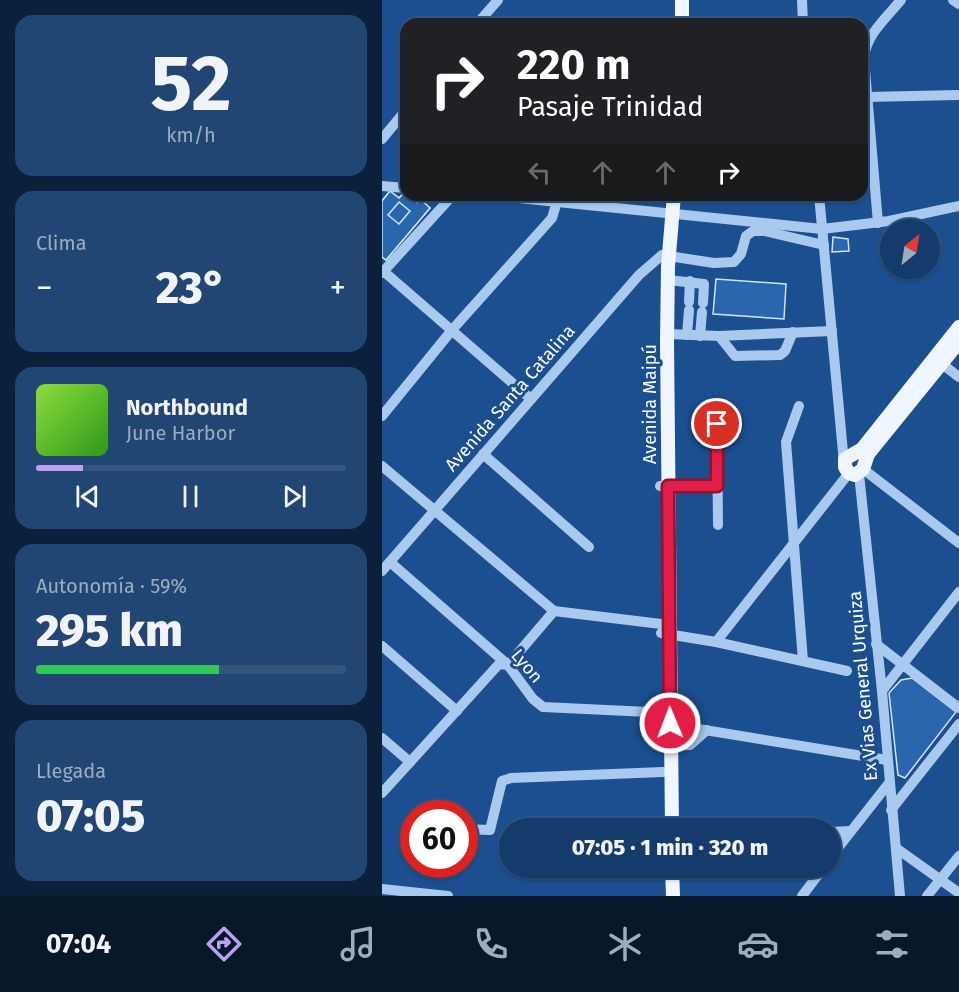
<!DOCTYPE html>
<html lang="es">
<head>
<meta charset="utf-8">
<style>
	:root { --surface:#143b6b; --page:#214673; --text:#f1f3f6; --muted:#9dadc1; --line:#33557e; --accent:#bca0f2 }
	body { margin:0; font-family:"Fira Sans",sans-serif; background:var(--page); color:var(--text); height:100vh; display:flex; flex-direction:column; font-size:22px; white-space:nowrap }
	* { box-sizing:border-box; margin:0 }
	p { font-size:20px; color:var(--muted) }
	.icon { flex:none; width:33px; height:33px; fill:none; stroke:currentColor; stroke-width:2; stroke-linecap:round; stroke-linejoin:round }
	.map { position:relative; flex:1; overflow:hidden }
	.sheet { display:flex; flex-direction:column; gap:15px; padding:15px; background:#0b203b; width:382px }
	.sheet>* { flex:none }
	.hud { position:absolute; left:18px; top:18px; width:468px; height:183px; border-radius:18px; box-shadow:0 2px 4px #0004,0 0 0 2px var(--line); background:#202124; color:#fff; overflow:hidden }
	.needle { width:39px; rotate:30deg }
	.controls { position:absolute; left:498px; top:219px; display:grid; gap:12px }
	.controls a { display:grid; place-items:center; width:60px; height:60px; border-radius:50%; background:var(--surface); box-shadow:0 2px 4px #0004,0 0 0 2px var(--line); font-size:30px }
	.speed { position:absolute; left:18px; top:800px; display:flex; gap:12px; font-size:30px; font-weight:700; text-align:center }
	.speed>* { display:grid; place-content:center; width:78px; height:78px; border-radius:50%; background:var(--surface); box-shadow:0 2px 4px #0004,0 0 0 2px var(--line); line-height:1 }
	.speed .limit { border:9px solid #d22; background:#fff; color:#111 }
	.pin { position:absolute; display:grid; place-items:center; width:51px; height:51px; color:#fff; margin:-26px; border:3px solid #fff; border-radius:50%; box-shadow:0 2px 6px #0007 }
	.me { position:absolute; width:66px; margin:-33px; rotate:359deg; stroke-linejoin:round; filter:drop-shadow(0 0 4px #0008) }
	.turn { display:flex; align-items:center; gap:21px; height:126px; padding:0 18px; font-size:27px }
	.turn .icon { width:78px; height:78px; stroke-width:2.5 }
	.turn b { display:block; font-size:42px; line-height:51px }
	.lanes { display:flex; align-items:center; height:57px; padding:0 18px; background:#0003; justify-content:center; gap:30px; direction:ltr }
	.lanes .off { opacity:.35 }
	.big { font-size:45px; font-weight:800; line-height:1.1 }
	.sheet .tile { flex:1; display:flex; flex-direction:column; justify-content:center; gap:9px; min-width:0; padding:0 21px; border-radius:18px; background:var(--page) }
	.sheet .dial { align-items:center; gap:0 }
	.dial b { font-size:78px; line-height:1 }
	.song { display:flex; align-items:center; gap:18px }
	.cover { width:72px; height:72px; border-radius:9px; background:linear-gradient(135deg,hsl(90 70% 55%),hsl(110 70% 35%)) }
	.played { height:6px; border-radius:3px; background:linear-gradient(90deg,var(--accent) 15%,var(--line) 15%) }
	.keys { display:flex; justify-content:space-around; direction:ltr }
	.heat { display:flex; justify-content:space-between; align-items:center; font-size:33px; direction:ltr }
	.charge { height:9px; border-radius:4px; background:linear-gradient(90deg,#34c759 59%,var(--line) 0) }
	.trip { position:absolute; left:117px; top:818px; width:342px; height:60px; border-radius:30px; background:var(--surface); box-shadow:0 2px 4px #0004,0 0 0 2px var(--line); font-weight:800; line-height:60px; text-align:center }
	.tab-bar { display:flex; height:96px; justify-content:space-around; align-items:center; background:#08182b; color:var(--muted) }
	.tab-bar .icon { width:42px; height:42px }
	.tab-bar .active { color:var(--accent) }
	.tab-bar b { font-size:27px; color:var(--text) }
	main { display:flex; flex:1; min-height:0 }
	.map>svg:first-child { display:block }
</style>
</head>
<body>
<main>
<section class="sheet">
<div class="tile dial"><b>52</b><p>km/h</p></div>
<div class="tile"><p>Clima</p>
<div class="heat"><a>−</a><b class="big">23°</b><a>+</a></div>
</div>
<div class="tile">
<div class="song"><i class="cover"></i><div><b>Northbound</b><p>June Harbor</p></div></div>
<div class="played"></div>
<div class="keys"><svg class="icon" aria-label="previous" viewBox="0 0 24 24"><path d="M18 5L8 12l10 7zM5 5v14"/></svg><svg class="icon" aria-label="pause" viewBox="0 0 24 24"><path d="M8 5v14M16 5v14"/></svg><svg class="icon" aria-label="next" viewBox="0 0 24 24"><path d="M6 5l10 7-10 7zM19 5v14"/></svg></div>
</div>
<div class="tile"><p>Autonomía · 59%</p><b class="big">295 km</b><div class="charge"></div></div>
<div class="tile"><p>Llegada</p><b class="big">07:05</b></div>
</section>
<div class="map">
<svg width="577" height="896" viewBox="0 0 577 896">
	<rect width="100%" height="100%" fill="#1b4f8f"/>
	<g fill="#2a66ad" stroke="#cfe3fa" stroke-width="1.5" fill-rule="evenodd">
		<path d="M8,191L17,198L23,192L35,203L38,199L48,208L4,260L0,257V201ZM17,202L28,211L17,224L6,215Z"/>
		<path d="M8,191L17,198L23,192L35,203L38,199L48,208L4,260L0,257V201Z"/>
		<path d="M17,202L28,211L17,224L6,215Z"/>
		<path d="M451,237L466,239L467,251L450,252Z"/>
		<path d="M334,279L404,284L402,319L331,314Z"/>
		<path d="M530,678L574,712L523,778L516,775L507,693L519,680Z"/>
	</g>
	<g fill="none" stroke-linecap="round" stroke-linejoin="round">
		<g stroke="#a9c9ee" stroke-width="10">
			<path d="M420,0L421,24"/>
			<path d="M571,0L577,4"/>
			<path d="M95,24L116,0"/>
			<path d="M485,97L577,95"/>
			<path d="M0,139L24,110"/>
			<path d="M0,186L24,188"/>
			<path d="M107,195L440,229L507,221L577,206"/>
			<path d="M437,195L462,463"/>
			<path d="M496,223L482,58C484,35 504,18 519,0"/>
			<path d="M0,270L149,399"/>
			<path d="M0,273L71,195"/>
			<path d="M286,280L322,284L321,303"/>
			<path d="M307,302L308,281"/>
			<path d="M285,334L337,336L450,331"/>
			<path d="M305,335L307,310"/>
			<path d="M318,336L320,312"/>
			<path d="M337,336L353,356L398,355L403,351L411,332"/>
			<path d="M555,360L577,377"/>
			<path d="M417,406L404,442L421,661"/>
			<path d="M0,416L70,330L170,218L177,195"/>
			<path d="M335,424L336,525"/>
			<path d="M101,454L207,547"/>
			<path d="M0,466L172,611L279,624"/>
			<path d="M481,469L577,543"/>
			<path d="M477,474L500,691L518,896"/>
			<path d="M278,486H335"/>
			<path d="M8,562L126,665L151,699L161,707L288,713"/>
			<path d="M0,571L257,275L280,255L332,263L352,262L359,254L364,236L371,231H382L442,245"/>
			<path d="M279,633L334,642L465,671"/>
			<path d="M334,642L467,473"/>
			<path d="M494,644L577,708"/>
			<path d="M0,646L75,711"/>
			<path d="M500,691L577,592"/>
			<path d="M280,723L505,760"/>
			<path d="M0,738L28,762"/>
			<path d="M281,746L308,745L325,730"/>
			<path d="M0,793L117,664L126,665L172,611"/>
			<path d="M509,810L577,724"/>
			<path d="M82,829L108,830L120,781L129,778L281,772"/>
			<path d="M448,832L469,831"/>
			<path d="M514,848L577,893"/>
			<path d="M448,858L507,783"/>
			<path d="M0,889L66,896"/>
			<path d="M420,896L442,867"/>
			<path d="M545,896L577,856"/>
		</g>
		<g stroke="#f0f6ff" stroke-width="14">
			<path d="M300,24V0"/>
			<path d="M577,327L480,449L463,459V467L467,473L473,475L481,469L486,454L577,342"/>
			<path d="M290,828L285,343L286,266L292,195"/>
			<path d="M290,867L291,896"/>
		</g>
	</g>
	<g fill="none" stroke-linecap="round" stroke-linejoin="round">
		<defs>
			<path id="route" d="M288,723L286,486H335V424"/>
		</defs>
		<use href="#route" stroke="#92132f" stroke-width="15"/>
		<use href="#route" stroke="#e11d48" stroke-width="10"/>
	</g>
	<g text-anchor="middle" dominant-baseline="central" stroke-width="6" stroke-linejoin="round" paint-order="stroke">
		<g font-size="18" fill="#fff" stroke="#1b4f8f">
			<text transform="translate(128 398) rotate(-49)">Avenida Santa Catalina</text>
			<text transform="translate(268 404) rotate(-90)">Avenida Maipú</text>
			<text transform="translate(145 666) rotate(50)">Lyon</text>
			<text transform="translate(481 686) rotate(-95)">Ex Vias General Urquiza</text>
		</g>
	</g>
</svg>
<div class="controls">
<a><svg class="needle" viewBox="-14 -14 28 28"><path d="M0-13l5 13h-10z" fill="#e53935"/><path d="M0 13l5-13h-10z" fill="#9dadc1"/></svg></a>
</div>
<div class="speed"><div class="limit">60</div></div>
<div class="pin" style="left:335px;top:424px;background:#d93025"><svg class="icon" aria-label="arrive" viewBox="0 0 24 24"><path d="M6 21V4h12l-3 4 3 4H6"/></svg></div>
<svg class="me" style="left:288px;top:723px" viewBox="-20 -20 40 40"><circle r="17" fill="#e11d48" stroke="#fff" stroke-width="3"/><path d="M0-11L8 9 0 5-8 9z" fill="#fff"/></svg>
<div class="trip">07:05 · 1 min · 320 m</div>
<div class="hud">
<div class="turn"><svg class="icon" aria-label="right" viewBox="0 0 24 24"><path d="M7 20v-9h11M14 6l5 5-5 5"/></svg><div><b>220 m</b>Pasaje Trinidad</div></div>
<div class="lanes"><svg class="icon off" aria-label="left" viewBox="0 0 24 24"><path d="M17 20v-9H6M10 6l-5 5 5 5"/></svg><svg class="icon off" aria-label="ahead" viewBox="0 0 24 24"><path d="M12 20V5M6 11l6-6 6 6"/></svg><svg class="icon off" aria-label="ahead" viewBox="0 0 24 24"><path d="M12 20V5M6 11l6-6 6 6"/></svg><svg class="icon" aria-label="right" viewBox="0 0 24 24"><path d="M7 20v-9h11M14 6l5 5-5 5"/></svg></div>
</div>
</div>
</main>
<nav class="tab-bar">
<b>07:04</b>
<svg class="icon active" aria-label="directions" viewBox="0 0 24 24"><path d="M12 3l9 9-9 9-9-9zM9 14v-3h6M13 9l2 2-2 2"/></svg>
<svg class="icon" aria-label="music" viewBox="0 0 24 24"><path d="M9 18V5l10-2v13"/><circle cx="6" cy="18" r="3"/><circle cx="16" cy="16" r="3"/></svg>
<svg class="icon" aria-label="phone" viewBox="0 0 24 24"><path d="M5 4h4l2 5-3 2q2 4 5 5l2-3 5 2v4C11 20 4 13 5 4z"/></svg>
<svg class="icon" aria-label="climate" viewBox="0 0 24 24"><path d="M12 3v18M4 7l16 10M4 17L20 7"/></svg>
<svg class="icon" aria-label="car" viewBox="0 0 24 24"><path d="M5 17H2v-5l4-1 3-4h7l3 4 3 1v5h-3M9 17h6M6 11h13"/><circle cx="7" cy="17" r="2"/><circle cx="17" cy="17" r="2"/></svg>
<svg class="icon" aria-label="filters" viewBox="0 0 24 24"><path d="M4 7h16M4 17h16"/><circle cx="9" cy="7" r="2"/><circle cx="15" cy="17" r="2"/></svg>
</nav>
</body>
</html>
